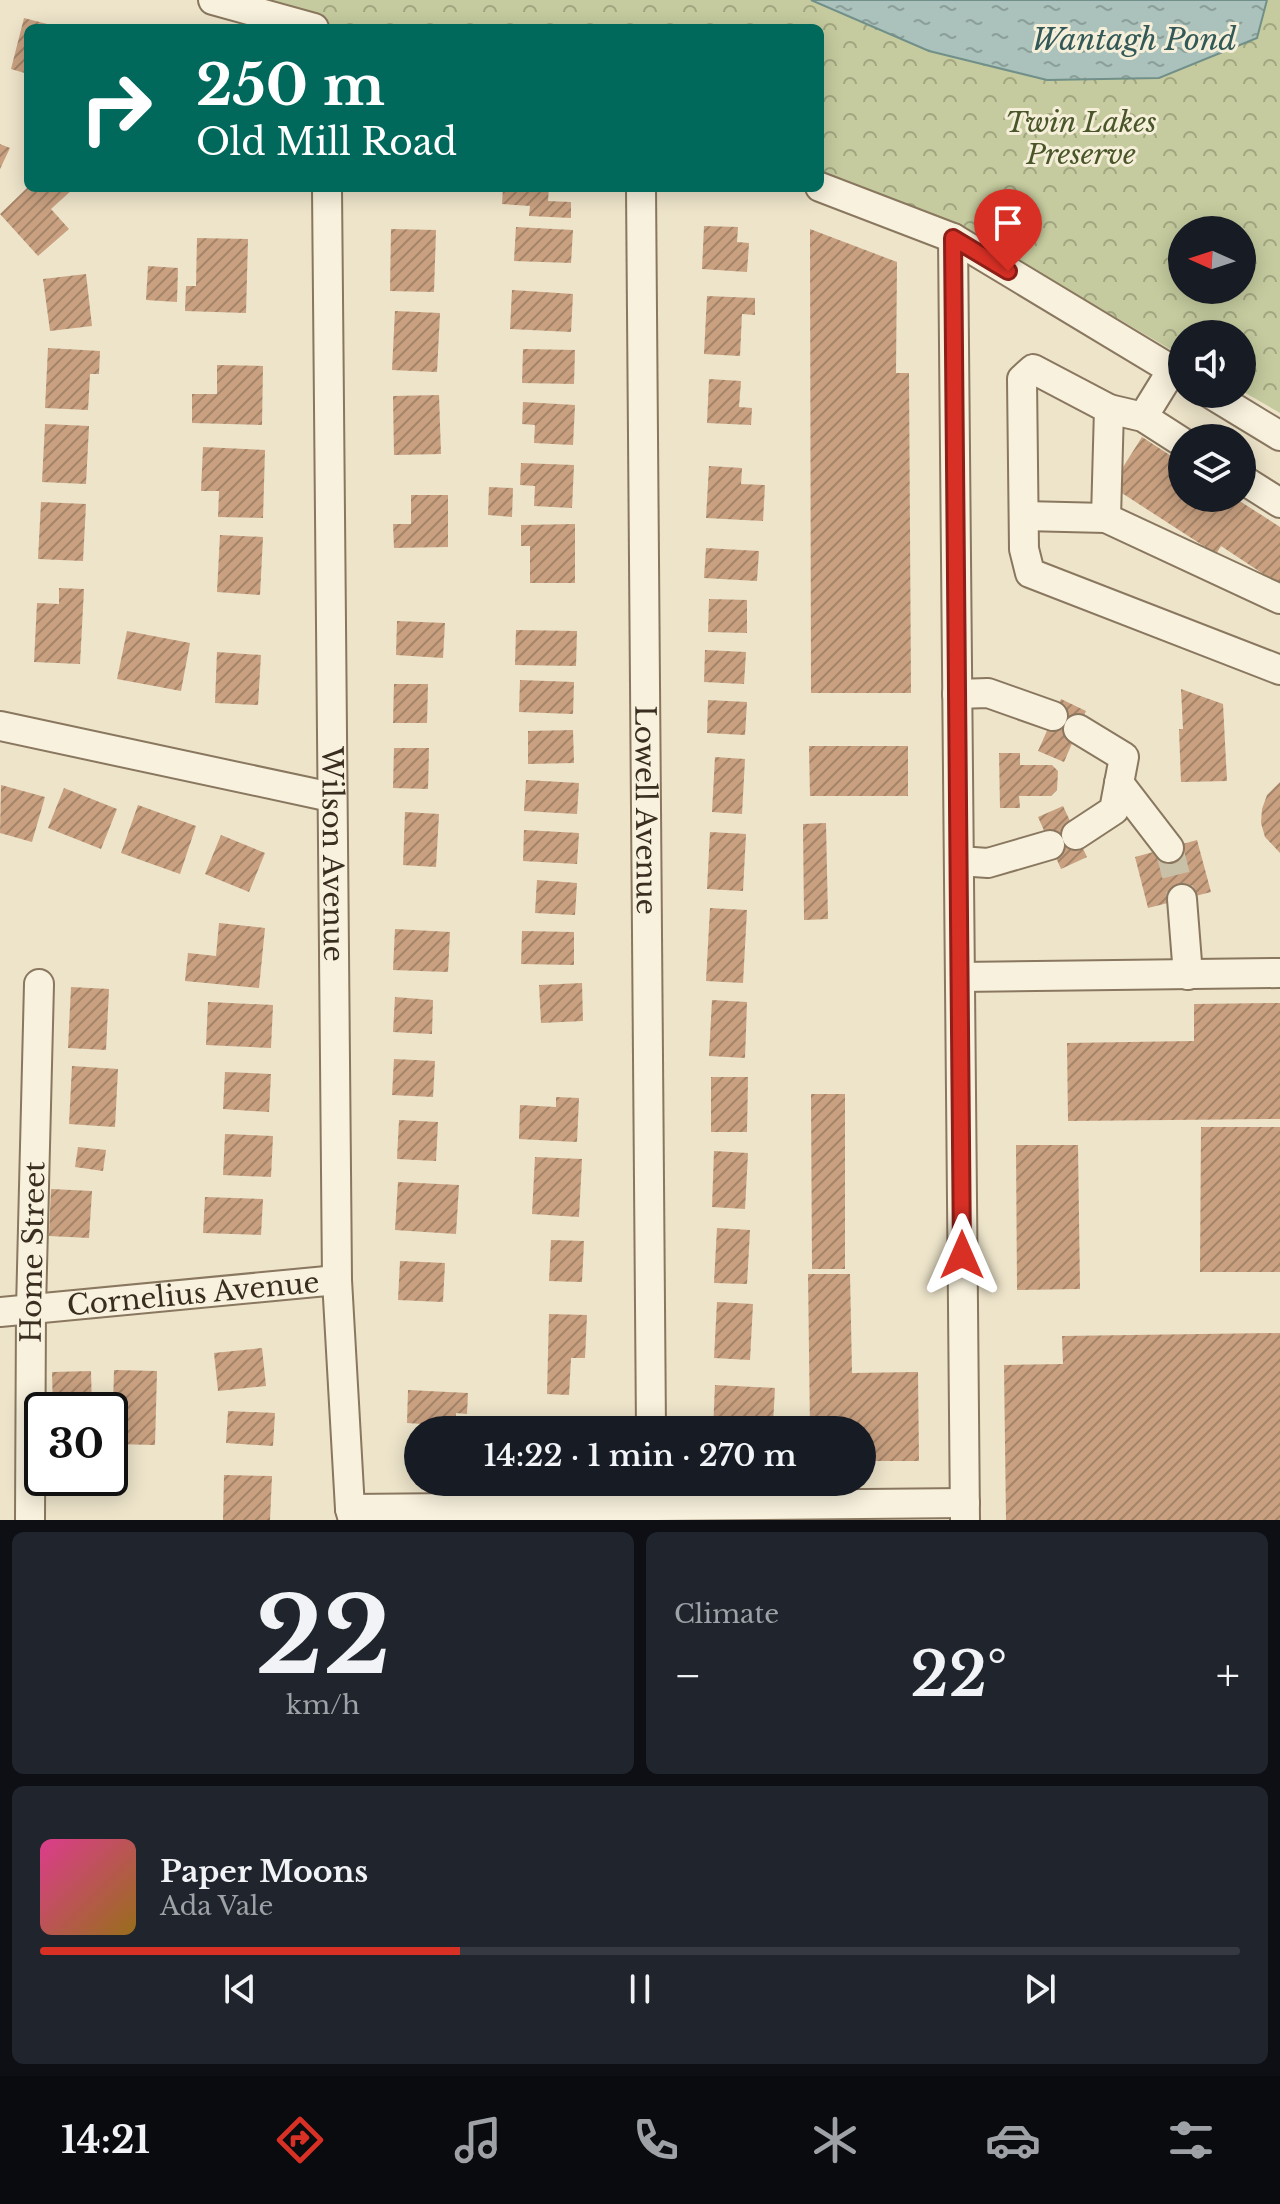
<!DOCTYPE html>
<html lang="en">
<head>
<meta charset="utf-8">
<style>
	:root { --surface:#171b24; --page:#20242c; --text:#f1f3f6; --muted:#9ea1a6; --line:#363941; --accent:#d93025 }
	body { margin:0; font-family:"Libre Baskerville",serif; background:var(--page); color:var(--text); height:100vh; display:flex; flex-direction:column; font-size:30px; white-space:nowrap }
	* { box-sizing:border-box; margin:0 }
	p { font-size:26px; color:var(--muted) }
	.icon { flex:none; width:44px; height:44px; fill:none; stroke:currentColor; stroke-width:2; stroke-linecap:round; stroke-linejoin:round }
	.map { position:relative; height:1520px; overflow:hidden }
	.sheet { display:flex; flex-direction:column; gap:12px; padding:12px; background:#0d0f14; flex:1 }
	.sheet>* { flex:none }
	.banner { position:absolute; left:24px; top:24px; width:800px; height:168px; border-radius:12px; box-shadow:0 4px 20px #0003; background:#00695c; color:#fff; overflow:hidden }
	.needle { width:52px; rotate:273deg }
	.tools { position:absolute; left:1168px; top:216px; display:grid; gap:16px }
	.tools a { display:grid; place-items:center; width:88px; height:88px; border-radius:50%; background:var(--surface); box-shadow:0 4px 20px #0003; font-size:40px }
	.speed { position:absolute; left:24px; top:1392px; display:flex; gap:16px; font-size:40px; font-weight:700; text-align:center }
	.speed>* { display:grid; place-content:center; width:104px; height:104px; border-radius:50%; background:var(--surface); box-shadow:0 4px 20px #0003; line-height:1 }
	.speed .limit { border:4px solid #111; border-radius:12px; background:#fff; color:#111 }
	.pin { position:absolute; display:grid; place-items:center; width:68px; height:68px; color:#fff; margin:-82px -34px; border-radius:50% 50% 50% 0; rotate:-45deg; box-shadow:0 0 8px #0007 }
	.pin .icon { rotate:45deg }
	.me { position:absolute; width:88px; margin:-44px; rotate:0deg; stroke-linejoin:round; filter:drop-shadow(0 0 6px #0008) }
	.turn { display:flex; align-items:center; gap:28px; height:168px; padding:0 40px; font-size:36px }
	.turn .icon { width:104px; height:104px; stroke-width:2.5 }
	.turn b { display:block; font-size:56px; line-height:68px }
	.big { font-size:60px; font-weight:600; line-height:1.1 }
	.sheet .card { flex:1; display:flex; flex-direction:column; justify-content:center; gap:12px; min-width:0; padding:0 28px; border-radius:12px; background:var(--page) }
	.sheet .dial { align-items:center; gap:0 }
	.dial b { font-size:104px; line-height:1 }
	.song { display:flex; align-items:center; gap:24px }
	.cover { width:96px; height:96px; border-radius:12px; background:linear-gradient(135deg,hsl(330 70% 55%),hsl(40 70% 35%)) }
	.played { height:8px; border-radius:4px; background:linear-gradient(90deg,var(--accent) 35%,var(--line) 35%) }
	.keys { display:flex; justify-content:space-around; direction:ltr }
	.heat { display:flex; justify-content:space-between; align-items:center; font-size:44px; direction:ltr }
	.sheet .tiles { flex:1; display:grid; gap:12px; grid-template-columns:1fr 1fr }
	.card:last-child { grid-column:span 2 }
	.trip { position:absolute; left:404px; top:1416px; width:472px; height:80px; border-radius:40px; background:var(--surface); box-shadow:0 4px 20px #0003; font-weight:600; line-height:80px; text-align:center }
	.tabs { display:flex; height:128px; justify-content:space-around; align-items:center; background:#090b0e; color:var(--muted) }
	.tabs .icon { width:56px; height:56px }
	.tabs .active { color:var(--accent) }
	.tabs b { font-size:36px; color:var(--text) }
	.map>svg:first-child { display:block }
</style>
</head>
<body>
<div class="map">
<svg width="1280" height="1520" viewBox="0 0 1280 1520">
	<defs>
		<pattern id="park-crowns" width="20" height="18" patternUnits="userSpaceOnUse" patternTransform="scale(2)"><rect width="20" height="18" fill="#c5cb9e"/><path d="M2 6a3 3 0 1 1 6 0M12 15a3 3 0 1 1 6 0" fill="none" stroke="#a1a580"/></pattern>
		<pattern id="water-ripples" width="26" height="14" patternUnits="userSpaceOnUse" patternTransform="scale(2)"><rect width="26" height="14" fill="#aac2bb"/><path d="M2 4q2-2 4 0t4 0M15 11q2-2 4 0t4 0" fill="none" stroke="#8b9e98"/></pattern>
		<pattern id="building-hatch" width="6" height="6" patternUnits="userSpaceOnUse" patternTransform="scale(2)"><rect width="6" height="6" fill="#c9a181"/><path d="M-1 1l2-2M0 6l6-6M5 7l2-2" fill="none" stroke="#a48469"/></pattern>
	</defs>
	<rect width="100%" height="100%" fill="#ede4ca"/>
	<path fill="url(#park-crowns)" fill-rule="evenodd" d="M241,0H1280V413L1242,391V334H1182V356L954,223L820,171V28H338ZM1182,230H1242V290H1182Z"/>
	<path fill="url(#water-ripples)" stroke="#719089" stroke-width="2" d="M811,0H1267L1257,38L1159,78L1047,80L929,51Z"/>
	<g fill="url(#building-hatch)">
		<path d="M24,18L59,27L28,28V74L11,69Z"/>
		<path d="M0,144L10,148L0,169Z"/>
		<path d="M27,188L72,190L51,209L69,229L38,256L0,214Z"/>
		<path d="M503,188H549L548,201L571,202V218L529,216L530,206L502,204Z"/>
		<path d="M704,226L738,227L737,242L749,243L747,272L702,269Z"/>
		<path d="M516,227L573,230L571,263L514,261Z"/>
		<path d="M391,229L436,230L434,292L390,291Z"/>
		<path d="M810,229L897,262L896,373H909L911,693H811Z"/>
		<path d="M197,238L248,239L246,313L185,311L186,286H196Z"/>
		<path d="M148,266L178,268L177,302L146,300Z"/>
		<path d="M86,274L92,326L50,331L43,279Z"/>
		<path d="M512,290L573,294L571,332L510,329Z"/>
		<path d="M707,296L755,298V315L742,314L740,356L704,354Z"/>
		<path d="M395,311L440,313L437,372L392,370Z"/>
		<path d="M48,348L100,351L99,374H90L88,410L45,408Z"/>
		<path d="M523,349L575,350L574,384L522,383Z"/>
		<path d="M217,365L263,366L262,425L192,423V394H217Z"/>
		<path d="M709,379L741,381L739,407L752,408L751,425L707,423Z"/>
		<path d="M439,395L441,454L394,455L393,396Z"/>
		<path d="M523,402L575,405L573,445L534,443L535,425L522,424Z"/>
		<path d="M45,424L89,426L86,484L42,482Z"/>
		<path d="M1142,437L1182,463V498H1235L1280,527V585L1221,546L1216,554L1111,486Z"/>
		<path d="M203,447L265,450L263,518L218,517L219,491H201Z"/>
		<path d="M521,463L574,465L572,508L534,506L535,486L520,485Z"/>
		<path d="M709,466L742,468L741,484L765,485L763,521L706,518Z"/>
		<path d="M489,487L513,488L512,517L488,515Z"/>
		<path d="M411,495H448V547L394,548L393,524H411Z"/>
		<path d="M41,502L86,504L83,561L38,559Z"/>
		<path d="M575,524V583H530V546H521V525Z"/>
		<path d="M220,535L263,537L260,595L217,592Z"/>
		<path d="M706,548L759,551L757,581L704,578Z"/>
		<path d="M59,588L84,589L80,664L34,662L37,603L59,604Z"/>
		<path d="M709,599L747,600V633L708,632Z"/>
		<path d="M397,621L445,623L443,658L396,655Z"/>
		<path d="M516,630L577,631L576,666L515,665Z"/>
		<path d="M127,631L190,643L181,691L117,679Z"/>
		<path d="M705,650L746,652L744,684L704,682Z"/>
		<path d="M217,652L261,655L258,705L215,703Z"/>
		<path d="M520,680L574,682L573,714L519,712Z"/>
		<path d="M394,684H428L427,723H393Z"/>
		<path d="M1181,689L1223,704L1227,781L1181,782L1179,729H1183Z"/>
		<path d="M1061,699L1086,711L1064,762L1038,751Z"/>
		<path d="M708,700L747,702L745,735L707,733Z"/>
		<path d="M573,730L574,763L528,764V731Z"/>
		<path d="M809,746H908V796H810Z"/>
		<path d="M394,748H429L428,789L393,788Z"/>
		<path d="M999,753H1020V765H1052L1058,771L1057,790L1051,796H1019L1020,808H1000Z"/>
		<path d="M715,757L745,759L742,814L712,812Z"/>
		<path d="M526,780L579,783L577,814L524,811Z"/>
		<path d="M1280,782V853L1265,837L1261,823L1262,809L1267,795Z"/>
		<path d="M1,785L45,797L32,842L0,833Z"/>
		<path d="M64,788L117,809L101,849L48,828Z"/>
		<path d="M138,805L196,826L180,874L121,853Z"/>
		<path d="M1063,806L1087,857L1061,869L1038,817Z"/>
		<path d="M405,812L439,814L436,867L403,865Z"/>
		<path d="M826,823L828,919L804,920L803,824Z"/>
		<path d="M524,830L579,833L577,864L523,861Z"/>
		<path d="M710,832L746,834L743,891L707,889Z"/>
		<path d="M221,835L265,853L249,892L205,874Z"/>
		<path d="M1197,840L1211,892L1148,908L1135,857Z"/>
		<path d="M537,880L577,883L575,915L535,913Z"/>
		<path d="M710,908L747,910L743,983L706,981Z"/>
		<path d="M219,923L265,928L259,988L185,981L188,953L216,956Z"/>
		<path d="M395,929L450,932L448,972L393,970Z"/>
		<path d="M522,931L574,932V965L521,964Z"/>
		<path d="M582,983L583,1021L541,1023L539,985Z"/>
		<path d="M71,987L109,989L106,1050L68,1048Z"/>
		<path d="M395,997L433,1000L432,1034L393,1032Z"/>
		<path d="M712,1000L747,1002L745,1058L709,1056Z"/>
		<path d="M208,1002L273,1005L271,1048L206,1045Z"/>
		<path d="M1280,1003V1119L1068,1121L1067,1043L1194,1041V1004Z"/>
		<path d="M394,1059L435,1061L433,1097L392,1095Z"/>
		<path d="M72,1066L118,1069L115,1127L69,1124Z"/>
		<path d="M225,1072L271,1074L269,1112L223,1109Z"/>
		<path d="M711,1077H748L747,1132H711Z"/>
		<path d="M811,1094H845V1269H812Z"/>
		<path d="M556,1097L579,1098L577,1142L519,1139L520,1105L556,1107Z"/>
		<path d="M399,1120L438,1122L436,1161L397,1159Z"/>
		<path d="M1201,1127H1280V1272H1200Z"/>
		<path d="M225,1134L273,1136L271,1177L223,1175Z"/>
		<path d="M1016,1145H1078L1080,1289L1017,1290Z"/>
		<path d="M78,1147L106,1150L103,1171L75,1167Z"/>
		<path d="M714,1151L748,1153L745,1209L712,1207Z"/>
		<path d="M535,1157L582,1159L579,1217L532,1214Z"/>
		<path d="M398,1182L459,1185L456,1234L395,1230Z"/>
		<path d="M51,1189L92,1191L89,1238L49,1236Z"/>
		<path d="M205,1197L263,1199L261,1235L203,1233Z"/>
		<path d="M717,1228L750,1230L747,1284L714,1283Z"/>
		<path d="M551,1240L584,1241L582,1282L549,1281Z"/>
		<path d="M400,1261L445,1263L443,1302L398,1300Z"/>
		<path d="M808,1274H850L852,1373L918,1372L919,1461H862V1430H810Z"/>
		<path d="M717,1302L753,1304L750,1360L714,1358Z"/>
		<path d="M549,1314L587,1315L585,1358H571L569,1395L547,1394Z"/>
		<path d="M1280,1333V1520H1006L1004,1365L1063,1364L1062,1336Z"/>
		<path d="M262,1348L266,1386L218,1391L214,1353Z"/>
		<path d="M114,1370L157,1371L155,1445L112,1444Z"/>
		<path d="M91,1371L92,1410H53L52,1372Z"/>
		<path d="M715,1385L775,1388L773,1423L741,1421V1430H713Z"/>
		<path d="M408,1390L468,1393L467,1414L456,1413L455,1430H421L422,1424L407,1423Z"/>
		<path d="M228,1411L275,1413L273,1446L226,1443Z"/>
		<path d="M224,1475L272,1476L270,1520H223Z"/>
	</g>
	<g fill="none" stroke-linecap="round" stroke-linejoin="round">
		<path stroke="#c9c0a8" stroke-width="28" stroke-dasharray="28 14" stroke-linecap="butt" d="M1169,848L1182,899"/>
		<defs>
			<g id="minor">
				<path d="M213,0L314,28"/>
				<path d="M820,187L953,238L1182,376"/>
				<path id="s1" d="M327,188L337,1280L350,1509L353,1520"/>
				<path id="s2" d="M641,188L651,1430"/>
				<path d="M953,238L965,1520"/>
				<path d="M1211,394L1280,436"/>
				<path d="M1109,409L1143,417L1182,442"/>
				<path d="M1143,417L1172,370"/>
				<path d="M1242,479L1280,503"/>
				<path d="M1024,516L1106,518"/>
				<path d="M1280,599L1106,518L1109,409L1033,369L1022,379L1024,549L1030,573L1280,670"/>
				<path d="M957,694L988,693L1053,716"/>
				<path d="M0,726L331,797"/>
				<path d="M1119,783L1169,848"/>
				<path d="M1076,835L1114,810L1124,757L1078,729"/>
				<path d="M959,861L988,863L1050,845"/>
				<path d="M1182,899L1188,975"/>
				<path d="M960,977L1280,973"/>
				<path id="s3" d="M0,1312L337,1280"/>
				<path d="M350,1509L965,1503"/>
				<path id="s4" d="M30,1520L31,1309L39,984"/>
			</g>
		</defs>
		<use href="#minor" stroke="#89775f" stroke-width="32"/>
		<use href="#minor" stroke="#f8f1dd" stroke-width="28"/>
	</g>
	<g fill="none" stroke-linecap="round" stroke-linejoin="round">
		<defs>
			<path id="route" d="M962,1255L953,238L1008,271"/>
		</defs>
		<use href="#route" stroke="#8d1f18" stroke-width="20"/>
		<use href="#route" stroke="#d93025" stroke-width="14"/>
	</g>
	<g text-anchor="middle" dominant-baseline="central" stroke-width="6" stroke-linejoin="round" paint-order="stroke">
		<g font-size="28" font-style="italic" fill="#495629" stroke="#f5eed9">
			<text x="1081" y="122">Twin Lakes<tspan x="1081" dy="32">Preserve</tspan></text>
		</g>
		<g font-size="28" fill="#3a2e21" stroke="#f5eed9">
			<text stroke="none"><textPath href="#s2" startOffset="622">Lowell Avenue</textPath></text>
			<text stroke="none"><textPath href="#s1" startOffset="666">Wilson Avenue</textPath></text>
			<text stroke="none"><textPath href="#s4" startOffset="268">Home Street</textPath></text>
			<text stroke="none"><textPath href="#s3" startOffset="194">Cornelius Avenue</textPath></text>
		</g>
		<g font-size="30" font-style="italic" fill="#325958" stroke="#f5eed9">
			<text x="1134" y="39">Wantagh Pond</text>
		</g>
	</g>
</svg>
<div class="tools">
<a><svg class="needle" viewBox="-14 -14 28 28"><path d="M0-13l5 13h-10z" fill="#e53935"/><path d="M0 13l5-13h-10z" fill="#9ea1a6"/></svg></a>
<a><svg class="icon" aria-label="sound" viewBox="0 0 24 24"><path d="M4 9h4l5-4v14l-5-4H4zM17 9q2 3 0 6"/></svg></a>
<a><svg class="icon" aria-label="layers" viewBox="0 0 24 24"><path d="M12 4l9 5-9 5-9-5zM3 14l9 5 9-5"/></svg></a>
</div>
<div class="speed"><div class="limit">30</div></div>
<div class="pin" style="left:1008px;top:271px;background:#d93025"><svg class="icon" aria-label="arrive" viewBox="0 0 24 24"><path d="M6 21V4h12l-3 4 3 4H6"/></svg></div>
<svg class="me" style="left:962px;top:1255px" viewBox="-20 -20 40 40"><path d="M0-17L14 15 0 8-14 15z" fill="#d93025" stroke="#fff" stroke-width="4"/></svg>
<div class="trip">14:22 · 1 min · 270 m</div>
<div class="banner">
<div class="turn"><svg class="icon" aria-label="right" viewBox="0 0 24 24"><path d="M7 20v-9h11M14 6l5 5-5 5"/></svg><div><b>250 m</b>Old Mill Road</div></div>
</div>
</div>
<section class="sheet">
<div class="tiles">
<div class="card dial"><b>22</b><p>km/h</p></div>
<div class="card"><p>Climate</p>
<div class="heat"><a>−</a><b class="big">22°</b><a>+</a></div>
</div>
<div class="card">
<div class="song"><i class="cover"></i><div><b>Paper Moons</b><p>Ada Vale</p></div></div>
<div class="played"></div>
<div class="keys"><svg class="icon" aria-label="previous" viewBox="0 0 24 24"><path d="M18 5L8 12l10 7zM5 5v14"/></svg><svg class="icon" aria-label="pause" viewBox="0 0 24 24"><path d="M8 5v14M16 5v14"/></svg><svg class="icon" aria-label="next" viewBox="0 0 24 24"><path d="M6 5l10 7-10 7zM19 5v14"/></svg></div>
</div>
</div>
</section>
<nav class="tabs">
<b>14:21</b>
<svg class="icon active" aria-label="directions" viewBox="0 0 24 24"><path d="M12 3l9 9-9 9-9-9zM9 14v-3h6M13 9l2 2-2 2"/></svg>
<svg class="icon" aria-label="music" viewBox="0 0 24 24"><path d="M9 18V5l10-2v13"/><circle cx="6" cy="18" r="3"/><circle cx="16" cy="16" r="3"/></svg>
<svg class="icon" aria-label="phone" viewBox="0 0 24 24"><path d="M5 4h4l2 5-3 2q2 4 5 5l2-3 5 2v4C11 20 4 13 5 4z"/></svg>
<svg class="icon" aria-label="climate" viewBox="0 0 24 24"><path d="M12 3v18M4 7l16 10M4 17L20 7"/></svg>
<svg class="icon" aria-label="car" viewBox="0 0 24 24"><path d="M5 17H2v-5l4-1 3-4h7l3 4 3 1v5h-3M9 17h6M6 11h13"/><circle cx="7" cy="17" r="2"/><circle cx="17" cy="17" r="2"/></svg>
<svg class="icon" aria-label="filters" viewBox="0 0 24 24"><path d="M4 7h16M4 17h16"/><circle cx="9" cy="7" r="2"/><circle cx="15" cy="17" r="2"/></svg>
</nav>
</body>
</html>
